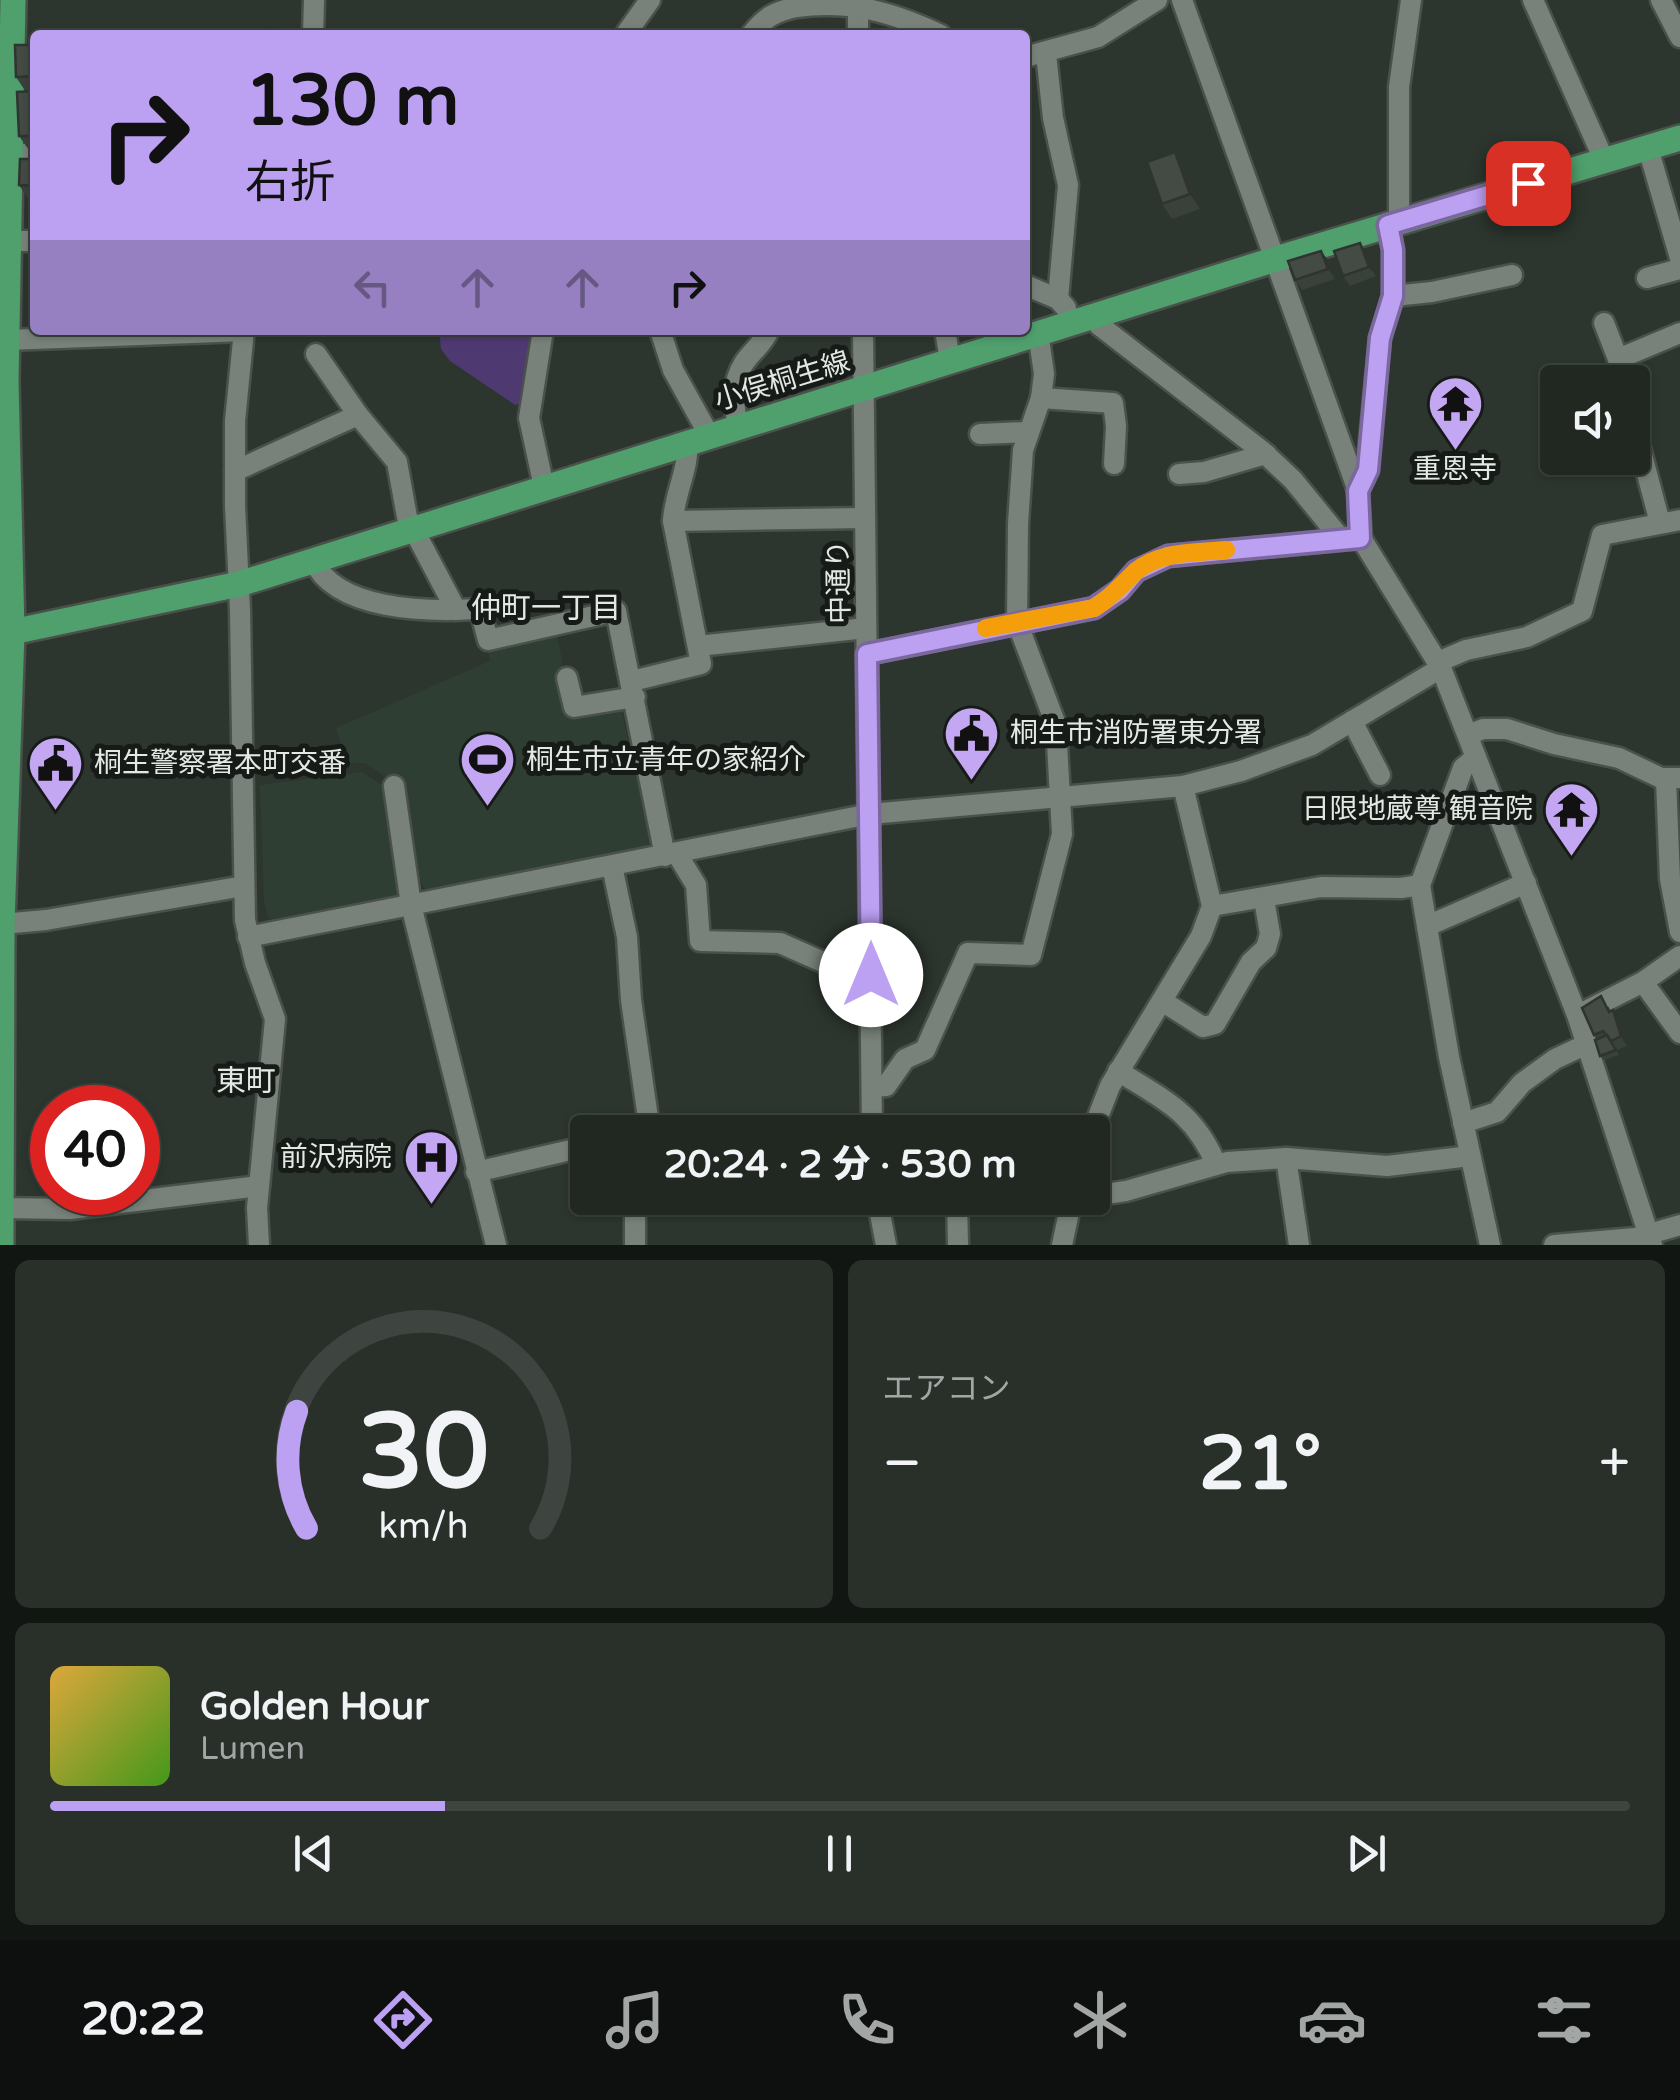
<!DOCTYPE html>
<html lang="ja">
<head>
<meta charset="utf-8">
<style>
	:root { --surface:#212822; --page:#29302a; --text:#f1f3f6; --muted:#a2a6a5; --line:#3e4440; --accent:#bca0f2 }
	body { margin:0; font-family:"Varela Round","Noto Sans JP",sans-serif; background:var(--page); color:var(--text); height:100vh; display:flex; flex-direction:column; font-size:38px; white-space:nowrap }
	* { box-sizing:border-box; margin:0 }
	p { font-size:32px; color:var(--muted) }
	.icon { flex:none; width:55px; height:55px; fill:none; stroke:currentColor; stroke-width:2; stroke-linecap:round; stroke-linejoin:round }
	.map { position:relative; height:1245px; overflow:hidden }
	.panel { display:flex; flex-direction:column; gap:15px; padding:15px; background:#121613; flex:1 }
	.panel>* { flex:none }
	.top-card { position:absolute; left:30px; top:30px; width:1000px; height:305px; border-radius:10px; box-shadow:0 2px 8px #0004,0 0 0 2px var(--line); background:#bca0f2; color:#111; overflow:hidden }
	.buttons { position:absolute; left:1540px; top:365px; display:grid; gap:20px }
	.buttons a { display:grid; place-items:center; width:110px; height:110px; border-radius:10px; background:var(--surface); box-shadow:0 2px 8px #0004,0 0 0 2px var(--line); font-size:50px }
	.speed { position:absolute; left:30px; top:1085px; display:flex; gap:20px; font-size:50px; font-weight:700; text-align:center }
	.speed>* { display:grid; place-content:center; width:130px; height:130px; border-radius:50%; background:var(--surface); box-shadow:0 2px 8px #0004,0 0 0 2px var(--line); line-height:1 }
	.speed .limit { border:15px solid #d22; background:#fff; color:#111 }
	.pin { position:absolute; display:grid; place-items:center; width:85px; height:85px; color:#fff; margin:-42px; border-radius:20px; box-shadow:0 5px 15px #0006 }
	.me { position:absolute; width:110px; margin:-55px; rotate:0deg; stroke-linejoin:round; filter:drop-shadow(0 0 8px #0008) }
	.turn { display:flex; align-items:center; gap:35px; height:210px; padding:0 50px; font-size:45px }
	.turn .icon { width:130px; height:130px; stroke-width:2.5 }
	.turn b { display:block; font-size:70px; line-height:85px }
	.lanes { display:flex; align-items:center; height:95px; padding:0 50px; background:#0003; justify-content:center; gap:50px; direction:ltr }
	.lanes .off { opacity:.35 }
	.big { font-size:75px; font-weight:800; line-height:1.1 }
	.panel .tile { flex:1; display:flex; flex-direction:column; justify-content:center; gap:15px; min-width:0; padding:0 35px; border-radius:15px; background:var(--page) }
	.panel .dial { align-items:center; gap:0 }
	.dial svg { height:260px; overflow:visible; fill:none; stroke:var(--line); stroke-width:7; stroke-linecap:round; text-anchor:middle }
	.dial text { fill:var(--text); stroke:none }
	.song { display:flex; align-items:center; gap:30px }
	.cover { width:120px; height:120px; border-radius:15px; background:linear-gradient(135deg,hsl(40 70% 55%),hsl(100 70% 35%)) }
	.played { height:10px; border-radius:5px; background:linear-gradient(90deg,var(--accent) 25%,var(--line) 25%) }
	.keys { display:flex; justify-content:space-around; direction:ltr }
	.heat { display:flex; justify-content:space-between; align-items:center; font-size:55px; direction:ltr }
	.panel .tiles { flex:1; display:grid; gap:15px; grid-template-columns:1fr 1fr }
	.tile:last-child { grid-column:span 2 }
	.trip { position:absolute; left:570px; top:1115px; width:540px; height:100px; border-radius:10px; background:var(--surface); box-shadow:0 2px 8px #0004,0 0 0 2px var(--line); font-weight:800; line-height:100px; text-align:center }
	.tabs { display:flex; height:160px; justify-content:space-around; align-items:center; background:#0d100e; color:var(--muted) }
	.tabs .icon { width:70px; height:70px }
	.tabs .current { color:var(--accent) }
	.tabs b { font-size:45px; color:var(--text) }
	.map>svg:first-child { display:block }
</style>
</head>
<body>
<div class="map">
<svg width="1680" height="1245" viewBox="0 0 1680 1245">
	<rect width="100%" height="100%" fill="#2c352e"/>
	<g fill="#2f3e33">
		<path d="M556,631L572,708L620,703L651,842L646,848L428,891L422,886L403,789L365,763H346L336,728L490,661L487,648Z"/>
		<path d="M362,772L382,785L400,895L273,919L268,917L264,902L260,785Z"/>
	</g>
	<path fill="#4f3971" d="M439,330H536L524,402L515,405L450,361L441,349Z"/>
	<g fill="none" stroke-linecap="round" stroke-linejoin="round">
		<defs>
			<g id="minor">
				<path d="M858,0V35"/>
				<path d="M1182,0L1358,491L1361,538L1441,668L1577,1015L1652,1245"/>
				<path d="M1533,0L1604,160"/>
				<path d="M1661,0L1680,37"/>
				<path d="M313,35L314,0"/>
				<path d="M625,35L650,0"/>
				<path d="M751,35C765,17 774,12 796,7C851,0 892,12 941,35"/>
				<path d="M1046,54L1053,118L1068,185L1058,299"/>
				<path d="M1025,57L1098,37L1157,0"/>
				<path d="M1648,148L1680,258"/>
				<path d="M0,154H35"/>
				<path d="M1399,221V87L1411,0"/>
				<path d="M10,241H35"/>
				<path d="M1647,278L1680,269"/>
				<path d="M1025,285L1058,299L1066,308"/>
				<path d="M1393,296L1432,292L1512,275"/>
				<path d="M1093,315L1099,325L1262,451L1293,480L1341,539"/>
				<path d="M1604,323L1618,359"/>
				<path d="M244,330L235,421V506L240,610L245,920L255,963L275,1019L257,1208L259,1245"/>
				<path d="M543,330L529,418L544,487"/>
				<path d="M660,330L673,370L709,435"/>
				<path d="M863,330L872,1132"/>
				<path d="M945,330L950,360"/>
				<path d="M7,340L244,331"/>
				<path d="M316,354L358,415L397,462L407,517L456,610"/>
				<path d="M1623,382L1618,359L1680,333"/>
				<path d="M1041,398L1113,403L1116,426L1114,464"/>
				<path d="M1632,417L1660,523"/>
				<path d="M739,426C732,406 732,382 744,363C752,351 763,344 769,330"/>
				<path d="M980,434L1027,432"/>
				<path d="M235,471L358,415"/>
				<path d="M1179,474L1204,472L1266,454"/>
				<path d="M1358,491L1367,469L1380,338L1393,296V250L1388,225"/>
				<path d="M673,521L865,518"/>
				<path d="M313,560C336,611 428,612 476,609L481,613L488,640L616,611L665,856"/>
				<path d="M698,646L866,628"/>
				<path d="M867,654L1094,608L1120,590L1136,571L1168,556L1361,538"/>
				<path d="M1438,662L1466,650L1527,637L1582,611L1602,535L1680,520"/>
				<path d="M567,678L574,707L635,697"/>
				<path d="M632,681L701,664L673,521C674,495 690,466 687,442"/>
				<path d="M1352,721L1380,775"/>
				<path d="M1468,735L1483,729H1507L1554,744L1619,758L1661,778H1680"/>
				<path d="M1476,757L1463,768L1420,885L1449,1057L1490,1245"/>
				<path d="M1666,779L1670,879L1680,932"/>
				<path d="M394,786L411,905L496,1245"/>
				<path d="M677,854L696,885L700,941L780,943L850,974L871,975"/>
				<path d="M612,866L627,937L631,1000L650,1132"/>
				<path d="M1212,906L1321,887L1401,888L1420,885"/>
				<path d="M2,924L46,920L244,886"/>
				<path d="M1427,926L1526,883"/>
				<path d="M248,937L870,814L1183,786L1241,771L1312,745L1441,668"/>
				<path d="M1643,982L1680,1033"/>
				<path d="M1162,1001L1203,1027L1215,1024L1251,962L1266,948L1270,934L1264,899"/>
				<path d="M1584,1012L1643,982L1680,956"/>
				<path d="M1118,1071C1164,1100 1194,1112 1216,1164"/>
				<path d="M872,1087L886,1086L905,1059L925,1050L968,953L1031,955L1062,834L1056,725L1017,622L1018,524L1023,450L1041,398L1044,374L1038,332"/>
				<path d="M1463,1123L1497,1112L1522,1083L1555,1059L1587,1044"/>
				<path d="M1092,1132L1110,1086L1201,936L1212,906L1183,786"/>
				<path d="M1286,1158L1299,1245"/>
				<path d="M476,1172L588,1146"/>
				<path d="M1092,1196L1126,1191L1227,1162L1286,1158L1387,1166L1470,1156"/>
				<path d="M635,1198V1245"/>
				<path d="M877,1198L886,1245"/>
				<path d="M957,1198L958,1245"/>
				<path d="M0,1208L70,1209L259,1186"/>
				<path d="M1062,1245L1072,1198"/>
				<path d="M1554,1245L1635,1238L1680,1225"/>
			</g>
			<g id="major">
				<path d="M12,632L239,584L1276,259L1680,138"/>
				<path d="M1,1245L2,924L12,632L6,382L13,0"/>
			</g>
		</defs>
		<use href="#minor" stroke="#4a514b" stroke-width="25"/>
		<use href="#major" stroke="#4a514b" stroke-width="30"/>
		<use href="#minor" stroke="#78827a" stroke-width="20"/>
		<use href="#major" stroke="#4fa06d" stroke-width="25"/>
	</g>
	<g fill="#3a403a">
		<path d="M35,45V150H29L19,136L26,92L16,77Z"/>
		<path d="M1175,152L1186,167L1200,209L1172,219L1162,204Z"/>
		<path d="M35,159V200H29L19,185Z"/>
		<path d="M1367,253L1376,276L1350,286L1343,276Z"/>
		<path d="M1328,260L1335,279L1302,290L1295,280Z"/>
		<path d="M1608,1006L1611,1011L1620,1020L1627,1046L1617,1050L1610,1040L1619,1055L1604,1060L1600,1056L1597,1039L1594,1035Z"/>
	</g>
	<g fill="#2f3430">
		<path d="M1175,152L1186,167L1200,209L1190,194Z"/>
		<path d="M1360,243L1367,253L1376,276L1369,267Z"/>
		<path d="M1321,251L1328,260L1335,279L1328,269Z"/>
		<path d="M1613,1010L1620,1020L1627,1046L1621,1036Z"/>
	</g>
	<g fill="#434b44" stroke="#2f3430" stroke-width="2.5">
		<path d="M268,29L300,30L299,35H267Z"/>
		<path d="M15,45H35V76L16,77Z"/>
		<path d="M35,91V136H19L17,92Z"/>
		<path d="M1175,152L1190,194L1162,204L1147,162Z"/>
		<path d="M20,159H35V186L19,185Z"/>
		<path d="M1360,243L1369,267L1343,276L1334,251Z"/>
		<path d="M1321,251L1328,269L1295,280L1288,261Z"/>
		<path d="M1601,996L1609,1012L1613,1010L1621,1036L1611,1041L1603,1031L1594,1035L1582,1008Z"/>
		<path d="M1607,1035L1616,1050L1600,1056L1595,1040Z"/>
	</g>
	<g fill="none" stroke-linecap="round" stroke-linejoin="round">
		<defs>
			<path id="route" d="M871,975L867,654L1094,608L1120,590L1136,571L1168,556L1360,538L1358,491L1368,470L1380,338L1393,296V250L1388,225L1528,183"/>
		</defs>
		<use href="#route" stroke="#7a689d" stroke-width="25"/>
		<use href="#route" stroke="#bca0f2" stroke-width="18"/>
		<path stroke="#f59e0b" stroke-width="18" d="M986,628L1094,608C1111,598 1121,585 1135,572C1159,551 1196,553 1226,550"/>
	</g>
	<defs>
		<symbol id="temple-pin" viewBox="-11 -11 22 30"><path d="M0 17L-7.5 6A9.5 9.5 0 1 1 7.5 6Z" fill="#c3a7f2" stroke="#171b18"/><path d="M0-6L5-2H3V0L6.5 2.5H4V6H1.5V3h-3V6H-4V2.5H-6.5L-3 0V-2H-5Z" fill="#111"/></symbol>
		<symbol id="civic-pin" viewBox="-11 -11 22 30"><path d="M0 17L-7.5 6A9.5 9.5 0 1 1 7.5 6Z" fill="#c3a7f2" stroke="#171b18"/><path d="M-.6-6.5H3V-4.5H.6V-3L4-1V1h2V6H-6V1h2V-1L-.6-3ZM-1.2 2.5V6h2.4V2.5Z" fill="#111"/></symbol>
		<symbol id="stadium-pin" viewBox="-11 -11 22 30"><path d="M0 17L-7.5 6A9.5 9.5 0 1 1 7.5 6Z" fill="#c3a7f2" stroke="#171b18"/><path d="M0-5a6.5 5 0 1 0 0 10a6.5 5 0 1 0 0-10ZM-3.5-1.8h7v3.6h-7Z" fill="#111"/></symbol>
		<symbol id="hospital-pin" viewBox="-11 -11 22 30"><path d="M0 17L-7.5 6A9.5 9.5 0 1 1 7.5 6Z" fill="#c3a7f2" stroke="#171b18"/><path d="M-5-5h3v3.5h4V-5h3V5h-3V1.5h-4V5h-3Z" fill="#111"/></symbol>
	</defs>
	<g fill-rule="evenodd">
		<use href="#temple-pin" x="1424" y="372" width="63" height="86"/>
		<use href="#civic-pin" x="940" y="702" width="63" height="86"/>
		<use href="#stadium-pin" x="456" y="728" width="63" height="86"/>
		<use href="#civic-pin" x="24" y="732" width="63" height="86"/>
		<use href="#temple-pin" x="1540" y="778" width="63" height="86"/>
		<use href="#hospital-pin" x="400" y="1126" width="63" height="86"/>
	</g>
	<g text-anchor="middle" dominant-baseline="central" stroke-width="10" stroke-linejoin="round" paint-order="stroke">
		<g font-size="28" fill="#e2e8e3" stroke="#171b18">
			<text transform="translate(782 381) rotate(-17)">小俣桐生線</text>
			<text transform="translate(839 582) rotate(-91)">中通り</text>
		</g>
		<g font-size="28" fill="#e2e8e3" stroke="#171b18" text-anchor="start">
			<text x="1455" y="469" text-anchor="middle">重恩寺</text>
			<text x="1010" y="733">桐生市消防署東分署</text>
			<text x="526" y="760">桐生市立青年の家紹介</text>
			<text x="94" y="763">桐生警察署本町交番</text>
			<text x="1533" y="809" text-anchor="end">日限地蔵尊 観音院</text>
			<text x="392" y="1157" text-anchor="end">前沢病院</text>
		</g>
		<g font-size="30" fill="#e2e8e3" stroke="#171b18">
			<text x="546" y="608">仲町一丁目</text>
			<text x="246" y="1081">東町</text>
		</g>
	</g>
</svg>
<div class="buttons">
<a><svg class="icon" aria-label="sound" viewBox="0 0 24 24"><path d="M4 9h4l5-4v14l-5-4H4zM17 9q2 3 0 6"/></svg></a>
</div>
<div class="speed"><div class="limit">40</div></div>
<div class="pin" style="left:1528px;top:183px;background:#d93025"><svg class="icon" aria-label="arrive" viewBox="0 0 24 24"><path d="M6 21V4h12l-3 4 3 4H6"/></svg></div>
<svg class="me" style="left:871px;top:975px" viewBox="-20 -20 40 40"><circle r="19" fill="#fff"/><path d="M0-13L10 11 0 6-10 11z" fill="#bca0f2"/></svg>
<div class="trip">20:24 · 2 分 · 530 m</div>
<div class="top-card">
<div class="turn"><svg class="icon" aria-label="right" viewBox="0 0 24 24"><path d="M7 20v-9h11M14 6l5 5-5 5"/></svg><div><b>130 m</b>右折</div></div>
<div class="lanes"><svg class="icon off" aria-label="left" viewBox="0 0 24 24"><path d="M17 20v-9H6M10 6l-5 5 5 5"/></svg><svg class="icon off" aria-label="ahead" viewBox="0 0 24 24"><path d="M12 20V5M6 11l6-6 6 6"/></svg><svg class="icon off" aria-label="ahead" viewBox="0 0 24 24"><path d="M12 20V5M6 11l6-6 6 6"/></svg><svg class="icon" aria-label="right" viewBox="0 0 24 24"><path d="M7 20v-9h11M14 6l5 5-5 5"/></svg></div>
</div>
</div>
<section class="panel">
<div class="tiles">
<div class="tile dial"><svg viewBox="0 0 100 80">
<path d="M14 69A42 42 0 1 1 86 69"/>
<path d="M14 69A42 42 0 0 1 11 33" stroke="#bca0f2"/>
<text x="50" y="56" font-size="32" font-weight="700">30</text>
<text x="50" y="72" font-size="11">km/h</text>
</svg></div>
<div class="tile"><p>エアコン</p>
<div class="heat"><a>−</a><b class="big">21°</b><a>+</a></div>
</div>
<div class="tile">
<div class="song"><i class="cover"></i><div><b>Golden Hour</b><p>Lumen</p></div></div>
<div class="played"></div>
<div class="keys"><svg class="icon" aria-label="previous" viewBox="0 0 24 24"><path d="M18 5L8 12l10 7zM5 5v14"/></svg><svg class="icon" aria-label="pause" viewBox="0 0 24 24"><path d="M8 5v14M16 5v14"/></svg><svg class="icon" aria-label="next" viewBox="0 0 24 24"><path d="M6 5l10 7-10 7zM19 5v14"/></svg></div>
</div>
</div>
</section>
<nav class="tabs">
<b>20:22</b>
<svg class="icon current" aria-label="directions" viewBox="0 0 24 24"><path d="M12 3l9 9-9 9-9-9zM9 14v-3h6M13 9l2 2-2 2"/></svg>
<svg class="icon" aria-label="music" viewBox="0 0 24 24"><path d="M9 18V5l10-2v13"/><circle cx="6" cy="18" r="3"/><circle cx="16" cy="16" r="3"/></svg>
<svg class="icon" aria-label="phone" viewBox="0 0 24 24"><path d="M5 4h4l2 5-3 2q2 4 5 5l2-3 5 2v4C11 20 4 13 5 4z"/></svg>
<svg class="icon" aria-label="climate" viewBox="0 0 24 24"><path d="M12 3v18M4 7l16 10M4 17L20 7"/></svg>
<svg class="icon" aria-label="car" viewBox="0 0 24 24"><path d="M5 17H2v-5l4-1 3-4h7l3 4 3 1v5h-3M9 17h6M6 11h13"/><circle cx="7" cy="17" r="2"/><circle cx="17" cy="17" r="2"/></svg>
<svg class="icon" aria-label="filters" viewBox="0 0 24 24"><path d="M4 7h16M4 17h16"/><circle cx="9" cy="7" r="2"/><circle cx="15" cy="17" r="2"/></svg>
</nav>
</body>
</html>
